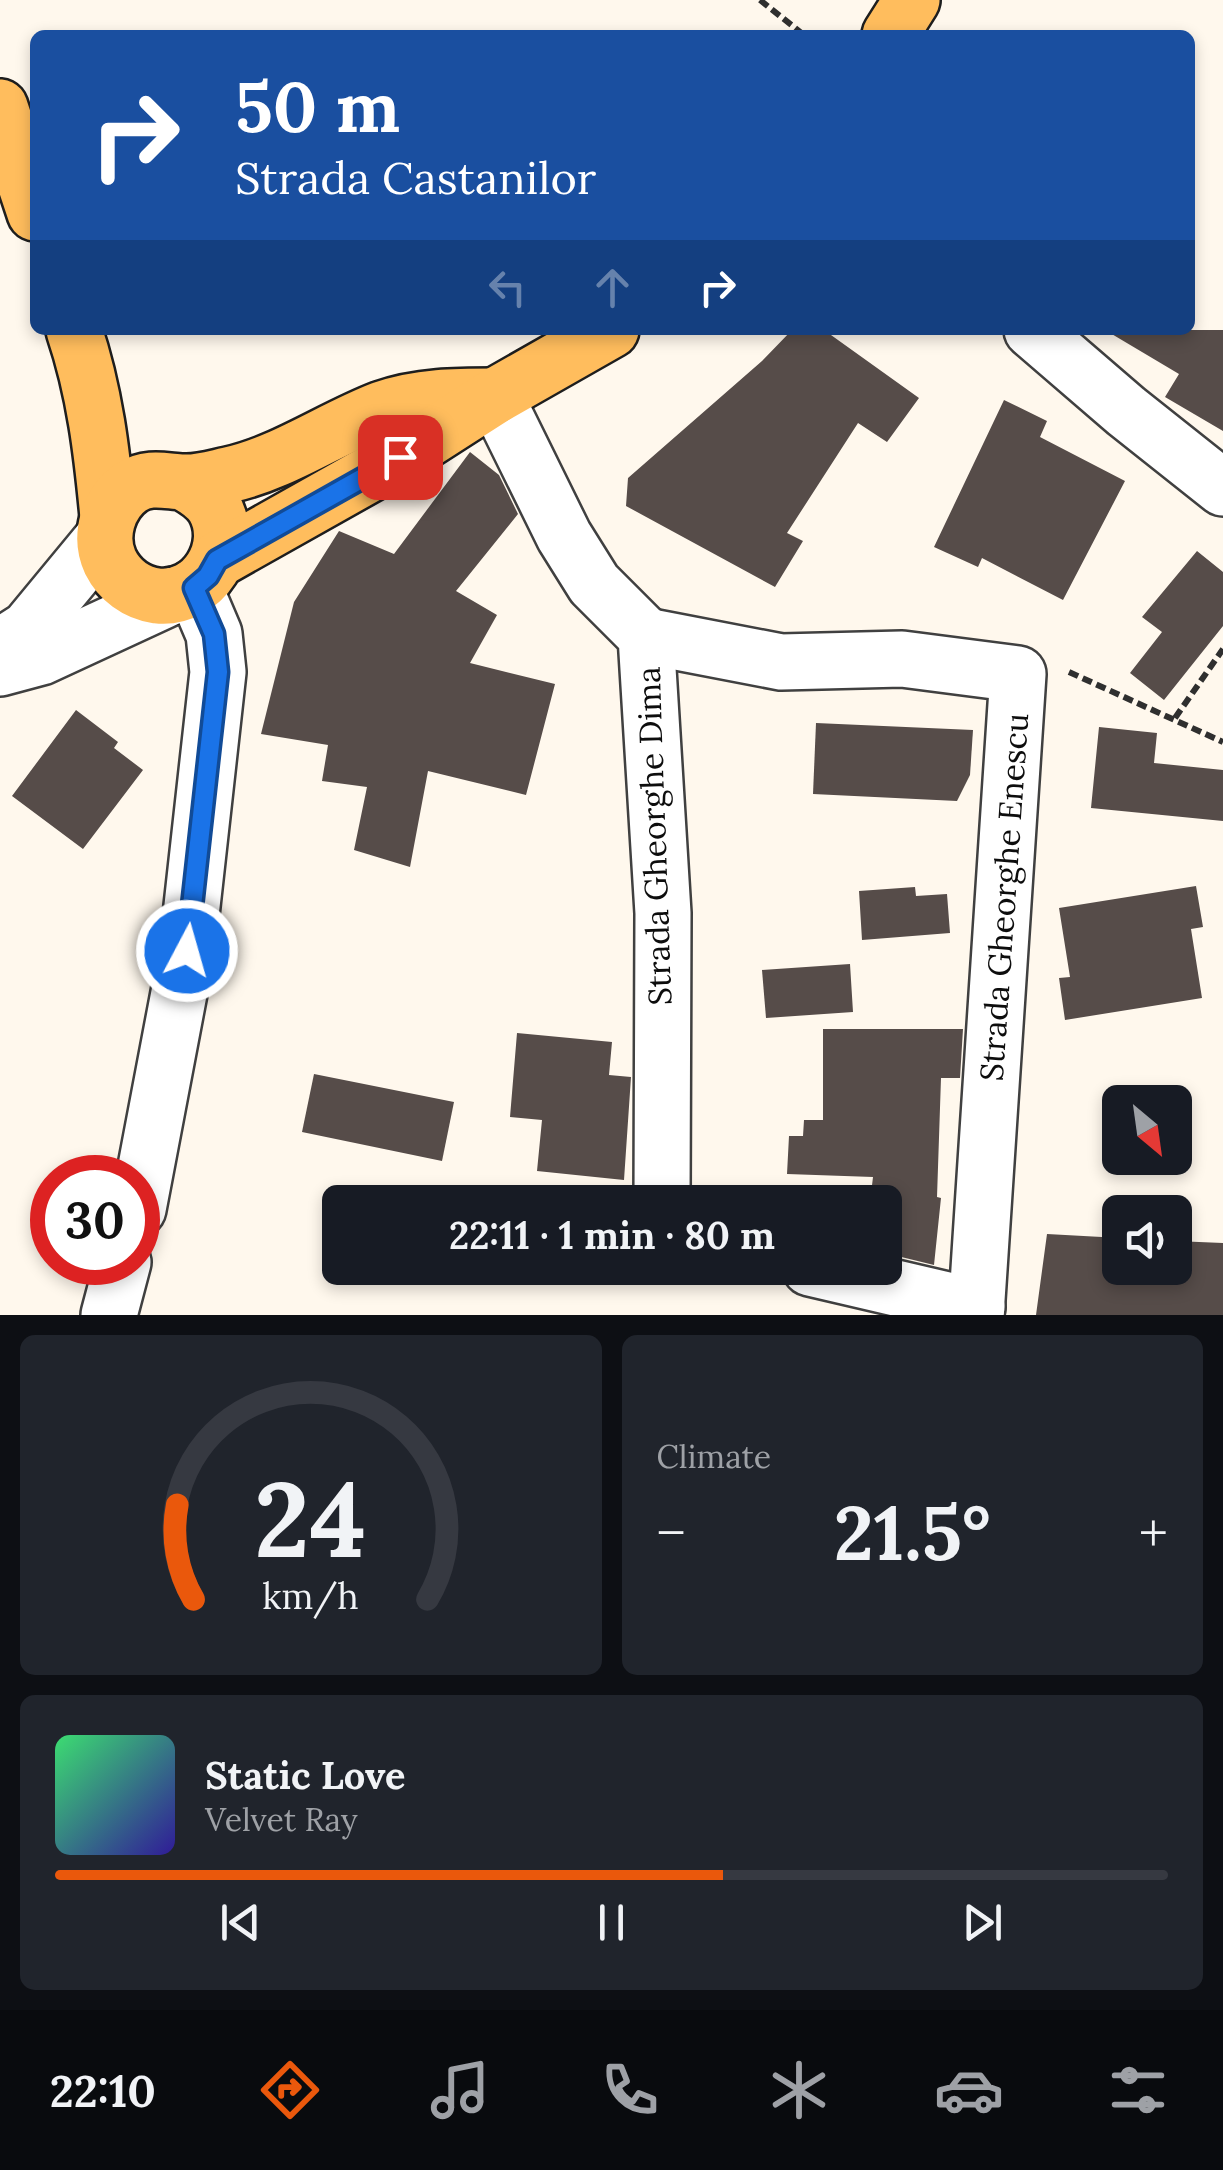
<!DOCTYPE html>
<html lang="en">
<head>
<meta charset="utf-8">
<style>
	:root { --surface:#171b24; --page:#20242c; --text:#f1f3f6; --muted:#9ea1a6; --line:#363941; --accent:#ea580c }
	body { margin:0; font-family:Lora,serif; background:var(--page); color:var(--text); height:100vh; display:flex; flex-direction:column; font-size:38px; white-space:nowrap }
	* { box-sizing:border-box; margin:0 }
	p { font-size:32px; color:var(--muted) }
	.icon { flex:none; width:55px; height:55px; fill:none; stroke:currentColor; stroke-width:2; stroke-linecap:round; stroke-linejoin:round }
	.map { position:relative; height:1315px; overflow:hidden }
	.drawer { display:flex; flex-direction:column; gap:20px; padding:20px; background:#0d0f14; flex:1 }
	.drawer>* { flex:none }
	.guide { position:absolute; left:30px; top:30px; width:1165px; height:305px; border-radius:15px; box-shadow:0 5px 15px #0003; background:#1a4fa0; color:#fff; overflow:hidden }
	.needle { width:65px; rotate:151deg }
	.buttons { position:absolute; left:1102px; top:1085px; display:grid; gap:20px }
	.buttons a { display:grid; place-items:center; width:90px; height:90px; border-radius:15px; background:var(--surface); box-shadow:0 5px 15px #0003; font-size:50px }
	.speed { position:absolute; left:30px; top:1155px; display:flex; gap:20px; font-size:50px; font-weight:700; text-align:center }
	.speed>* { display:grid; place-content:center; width:130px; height:130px; border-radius:50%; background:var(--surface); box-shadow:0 5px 15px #0003; line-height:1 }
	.speed .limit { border:15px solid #d22; background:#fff; color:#111 }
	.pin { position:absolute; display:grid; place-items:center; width:85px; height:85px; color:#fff; margin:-42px; border-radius:20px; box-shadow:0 5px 15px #0006 }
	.me { position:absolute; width:110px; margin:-55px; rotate:6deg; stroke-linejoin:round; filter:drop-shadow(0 0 8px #0008) }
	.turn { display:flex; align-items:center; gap:35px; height:210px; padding:0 40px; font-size:45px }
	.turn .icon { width:130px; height:130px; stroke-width:2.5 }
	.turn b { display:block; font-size:70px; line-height:85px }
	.lanes { display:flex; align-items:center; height:95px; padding:0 40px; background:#0003; justify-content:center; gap:50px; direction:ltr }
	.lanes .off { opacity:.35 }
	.big { font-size:75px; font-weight:800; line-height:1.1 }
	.drawer .card { flex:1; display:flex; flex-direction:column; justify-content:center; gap:15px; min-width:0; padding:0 35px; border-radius:15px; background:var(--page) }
	.drawer .dial { align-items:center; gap:0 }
	.dial svg { height:260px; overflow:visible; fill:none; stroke:var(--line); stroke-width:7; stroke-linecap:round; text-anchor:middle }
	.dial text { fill:var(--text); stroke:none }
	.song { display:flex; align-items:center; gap:30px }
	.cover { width:120px; height:120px; border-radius:15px; background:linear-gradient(135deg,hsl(140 70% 55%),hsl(250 70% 35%)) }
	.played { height:10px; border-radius:5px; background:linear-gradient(90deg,var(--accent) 60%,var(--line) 60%) }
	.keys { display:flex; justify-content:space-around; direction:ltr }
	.heat { display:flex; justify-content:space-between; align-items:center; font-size:55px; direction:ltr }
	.drawer .tiles { flex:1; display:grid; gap:20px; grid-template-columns:1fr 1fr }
	.card:last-child { grid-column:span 2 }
	.trip { position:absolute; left:322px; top:1185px; width:580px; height:100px; border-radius:15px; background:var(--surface); box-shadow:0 5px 15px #0003; font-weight:800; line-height:100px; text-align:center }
	.tab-bar { display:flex; height:160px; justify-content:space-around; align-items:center; background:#090b0e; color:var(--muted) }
	.tab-bar .icon { width:70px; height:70px }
	.tab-bar .current { color:var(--accent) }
	.tab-bar b { font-size:45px; color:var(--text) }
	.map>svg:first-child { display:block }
</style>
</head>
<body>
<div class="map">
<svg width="1223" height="1315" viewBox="0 0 1223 1315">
	<rect width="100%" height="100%" fill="#fff8ed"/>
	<g fill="#564c49">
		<path d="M792,330H824L919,398L887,442L858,423L787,533L803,541L775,587L626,506L628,478L762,361Z"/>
		<path d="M1105,330H1223V431L1165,397L1179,374Z"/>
		<path d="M1004,400L1047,421L1040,437L1125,481L1063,600L982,558L978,567L934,547Z"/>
		<path d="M470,452L499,475L518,514L456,591L497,615L470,663L555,684L526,795L428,771L410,867L354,850L367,787L322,781L328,745L261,734L294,602L339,531L394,554Z"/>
		<path d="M1197,551L1223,572V626L1164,700L1130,673L1162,632L1142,617Z"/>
		<path d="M76,710L118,742L114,748L143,770L83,849L12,796Z"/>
		<path d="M816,723L973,730L970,775L957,801L813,794Z"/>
		<path d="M1099,727L1157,733L1154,763L1223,770V821L1091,808Z"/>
		<path d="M1196,886L1203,927L1191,929L1202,998L1065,1020L1059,978L1070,977L1059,908Z"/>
		<path d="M915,887L916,896L947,894L950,933L862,940L859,891Z"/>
		<path d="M850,964L853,1012L766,1018L762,970Z"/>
		<path d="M823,1029H963L960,1078H941L937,1197L941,1198L934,1265L885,1253V1202H870L873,1177L787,1174L789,1136H803L804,1120H823Z"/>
		<path d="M517,1033L612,1042L609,1075L631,1077L624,1180L537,1171L542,1120L510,1117Z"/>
		<path d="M314,1074L454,1102L442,1161L302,1132Z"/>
		<path d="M1047,1234L1120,1238V1268H1175V1241L1223,1243V1315H1036Z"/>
	</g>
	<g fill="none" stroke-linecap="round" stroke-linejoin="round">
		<defs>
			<g id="minor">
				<path d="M1032,330L1126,411L1223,488"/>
				<path d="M495,396L564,536L594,584L646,636L663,913L662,1202"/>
				<path d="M646,636L781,662L902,659L1018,674L976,1315"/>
				<path d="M0,647L28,629L104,537"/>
				<path d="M0,668L41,657L175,595"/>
				<path d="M138,1209L187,951L218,672L214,634L194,587"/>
				<path d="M810,1268L977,1307"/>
				<path d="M109,1315L123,1262"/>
			</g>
			<g id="major">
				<path d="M890,35L912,0"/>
				<path d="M0,107L35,213"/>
				<path d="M74,330C95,392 102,453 108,517"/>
				<path d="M185,483C196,489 207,496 214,507C237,547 204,601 157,596C136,593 119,580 110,562C98,536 108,503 131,487C149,476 164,481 183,482C197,483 214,478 228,475C283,463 330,429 382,409C419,396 457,396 495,396"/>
				<path d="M217,560L400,457L495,396L611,330"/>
			</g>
		</defs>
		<use href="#minor" stroke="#404040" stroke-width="60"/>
		<use href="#major" stroke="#1e1e1e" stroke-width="60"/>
		<g stroke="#2f2f2f" stroke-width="6" stroke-dasharray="10 5" stroke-linecap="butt">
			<path d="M760,0L804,35"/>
			<path d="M1069,672L1223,742"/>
			<path d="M1175,718L1223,649"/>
		</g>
		<use href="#minor" stroke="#fff" stroke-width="55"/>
		<use href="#major" stroke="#ffbd5d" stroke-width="55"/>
	</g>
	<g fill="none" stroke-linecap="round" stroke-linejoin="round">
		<defs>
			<path id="route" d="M187,951L218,672L214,634L194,588L208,576L217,560L400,457"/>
		</defs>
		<use href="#route" stroke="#114b97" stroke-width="25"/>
		<use href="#route" stroke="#1a73e8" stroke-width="18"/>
	</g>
	<g text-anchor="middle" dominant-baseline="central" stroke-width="10" stroke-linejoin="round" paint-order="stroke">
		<g font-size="32" fill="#0d0d0d" stroke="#fff">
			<text transform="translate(654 836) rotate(-92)">Strada Gheorghe Dima</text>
			<text transform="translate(1004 897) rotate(-86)">Strada Gheorghe Enescu</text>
		</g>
	</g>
</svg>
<div class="buttons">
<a><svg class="needle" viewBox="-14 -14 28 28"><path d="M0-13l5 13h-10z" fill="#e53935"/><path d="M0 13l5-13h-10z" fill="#9ea1a6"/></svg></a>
<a><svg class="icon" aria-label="sound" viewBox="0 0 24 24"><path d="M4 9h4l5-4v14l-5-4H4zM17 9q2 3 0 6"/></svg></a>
</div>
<div class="speed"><div class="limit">30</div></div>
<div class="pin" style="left:400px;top:457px;background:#d93025"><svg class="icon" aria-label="arrive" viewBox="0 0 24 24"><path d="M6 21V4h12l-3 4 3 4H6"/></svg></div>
<svg class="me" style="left:187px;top:951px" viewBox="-20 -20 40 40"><circle r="17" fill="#1a73e8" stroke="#fff" stroke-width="3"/><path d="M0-11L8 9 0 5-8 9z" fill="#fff"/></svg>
<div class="trip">22:11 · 1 min · 80 m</div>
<div class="guide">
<div class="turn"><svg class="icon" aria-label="right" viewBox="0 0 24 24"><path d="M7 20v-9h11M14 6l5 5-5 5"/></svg><div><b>50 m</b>Strada Castanilor</div></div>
<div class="lanes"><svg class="icon off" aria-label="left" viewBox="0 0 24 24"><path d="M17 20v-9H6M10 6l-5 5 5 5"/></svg><svg class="icon off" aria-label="ahead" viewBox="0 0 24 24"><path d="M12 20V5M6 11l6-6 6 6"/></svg><svg class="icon" aria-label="right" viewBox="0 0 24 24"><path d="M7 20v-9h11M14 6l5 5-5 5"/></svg></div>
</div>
</div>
<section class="drawer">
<div class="tiles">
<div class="card dial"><svg viewBox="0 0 100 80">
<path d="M14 69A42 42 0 1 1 86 69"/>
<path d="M14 69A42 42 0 0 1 9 40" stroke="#ea580c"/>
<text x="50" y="56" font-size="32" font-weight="700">24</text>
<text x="50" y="72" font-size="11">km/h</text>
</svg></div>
<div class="card"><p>Climate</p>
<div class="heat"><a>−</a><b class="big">21.5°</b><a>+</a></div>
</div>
<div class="card">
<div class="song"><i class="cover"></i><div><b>Static Love</b><p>Velvet Ray</p></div></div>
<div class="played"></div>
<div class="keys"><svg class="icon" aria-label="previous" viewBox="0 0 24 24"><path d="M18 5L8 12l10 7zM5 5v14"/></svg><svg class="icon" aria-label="pause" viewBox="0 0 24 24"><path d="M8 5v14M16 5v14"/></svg><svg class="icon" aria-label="next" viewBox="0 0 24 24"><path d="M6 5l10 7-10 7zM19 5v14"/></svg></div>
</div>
</div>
</section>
<nav class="tab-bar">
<b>22:10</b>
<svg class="icon current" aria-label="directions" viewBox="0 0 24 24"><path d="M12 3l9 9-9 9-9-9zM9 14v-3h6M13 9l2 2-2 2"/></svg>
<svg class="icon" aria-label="music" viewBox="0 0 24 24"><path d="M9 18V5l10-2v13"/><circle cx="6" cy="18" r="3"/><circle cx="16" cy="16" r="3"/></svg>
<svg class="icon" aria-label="phone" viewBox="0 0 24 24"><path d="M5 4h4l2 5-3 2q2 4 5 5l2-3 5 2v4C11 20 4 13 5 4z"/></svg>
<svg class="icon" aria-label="climate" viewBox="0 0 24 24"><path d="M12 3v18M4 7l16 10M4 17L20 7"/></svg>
<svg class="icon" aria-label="car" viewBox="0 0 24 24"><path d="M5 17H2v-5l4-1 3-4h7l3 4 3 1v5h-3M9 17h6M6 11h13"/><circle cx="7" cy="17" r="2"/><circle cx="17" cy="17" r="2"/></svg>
<svg class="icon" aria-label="filters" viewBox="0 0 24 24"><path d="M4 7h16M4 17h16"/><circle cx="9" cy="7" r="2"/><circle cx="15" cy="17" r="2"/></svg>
</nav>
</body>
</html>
